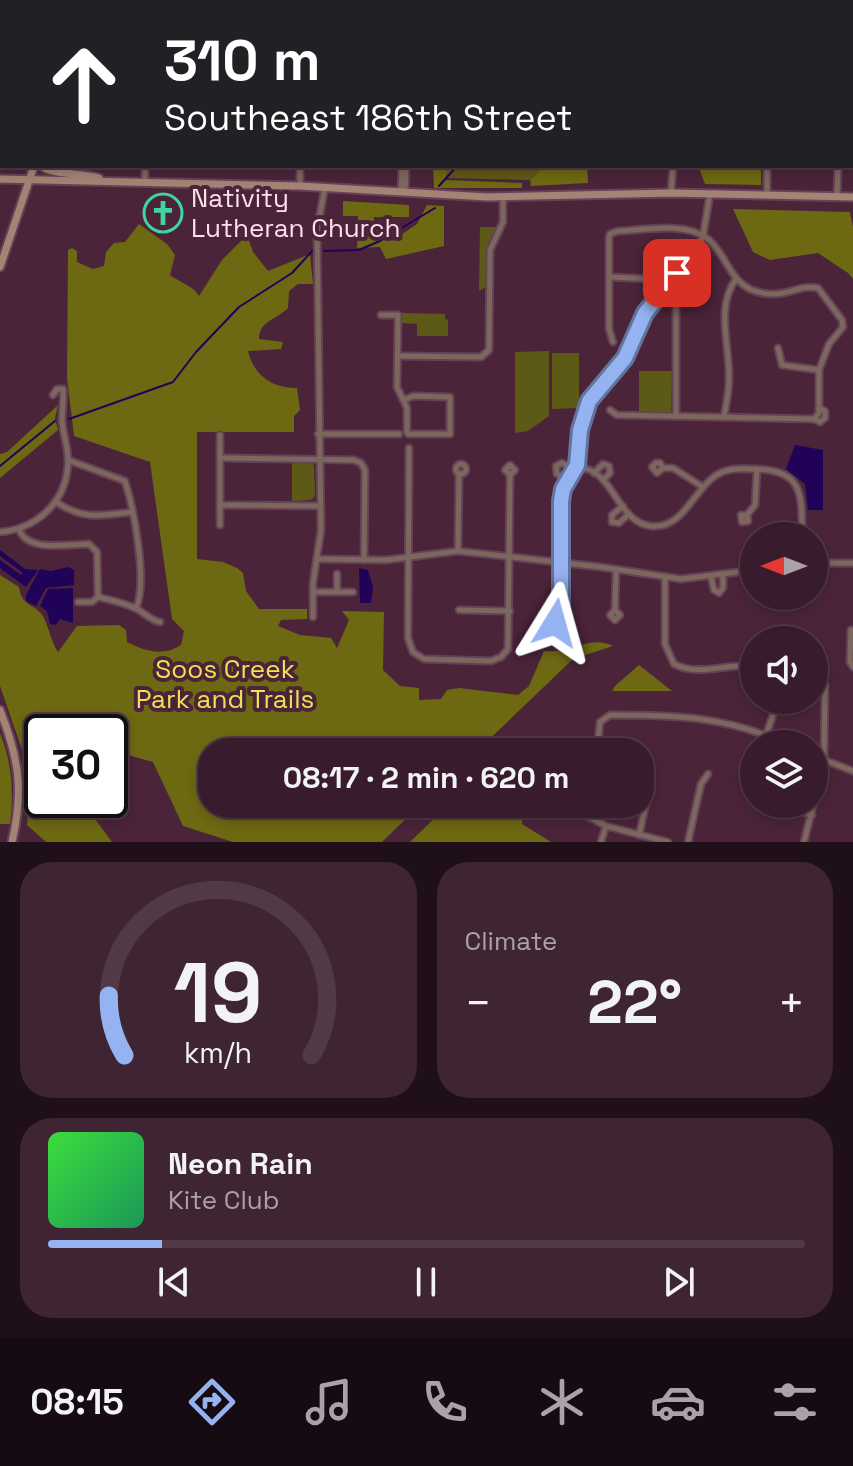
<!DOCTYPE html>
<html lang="en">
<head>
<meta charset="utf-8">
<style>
	:root { --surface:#381b2c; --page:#3f2434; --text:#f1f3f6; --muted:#aba1a9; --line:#523948; --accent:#95b2f1 }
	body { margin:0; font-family:"Space Grotesk",sans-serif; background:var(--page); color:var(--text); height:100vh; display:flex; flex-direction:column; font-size:30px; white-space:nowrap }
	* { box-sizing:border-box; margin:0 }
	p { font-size:26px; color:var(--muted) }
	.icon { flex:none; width:44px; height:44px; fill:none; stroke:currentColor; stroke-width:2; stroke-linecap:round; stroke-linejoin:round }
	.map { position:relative; height:842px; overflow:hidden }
	.side { display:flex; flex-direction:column; gap:20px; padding:20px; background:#1f0f18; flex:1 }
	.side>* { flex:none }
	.banner { position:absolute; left:0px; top:0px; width:854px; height:168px; box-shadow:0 4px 12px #0003,0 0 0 2px var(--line); background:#202124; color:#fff; overflow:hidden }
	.needle { width:52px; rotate:270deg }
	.tools { position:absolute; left:740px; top:522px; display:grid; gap:16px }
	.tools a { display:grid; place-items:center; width:88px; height:88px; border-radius:50%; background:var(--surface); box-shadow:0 4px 12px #0003,0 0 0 2px var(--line); font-size:40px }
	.speed { position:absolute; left:24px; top:714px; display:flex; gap:16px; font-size:40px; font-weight:700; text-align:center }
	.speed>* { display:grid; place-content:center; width:104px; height:104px; border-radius:50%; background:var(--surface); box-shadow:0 4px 12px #0003,0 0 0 2px var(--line); line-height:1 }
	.speed .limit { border:4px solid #111; border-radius:12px; background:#fff; color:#111 }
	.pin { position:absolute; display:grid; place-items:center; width:68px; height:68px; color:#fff; margin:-34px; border-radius:16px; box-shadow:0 4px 12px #0006 }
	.me { position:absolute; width:88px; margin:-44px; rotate:8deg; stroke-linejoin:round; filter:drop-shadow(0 0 6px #0008) }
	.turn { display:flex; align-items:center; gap:28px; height:168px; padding:0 32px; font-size:36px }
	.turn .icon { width:104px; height:104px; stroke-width:2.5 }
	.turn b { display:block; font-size:56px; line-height:68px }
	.big { font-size:60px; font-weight:700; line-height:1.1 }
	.side .card { flex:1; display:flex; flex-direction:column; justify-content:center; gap:12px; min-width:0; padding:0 28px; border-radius:32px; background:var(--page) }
	.side .dial { align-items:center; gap:0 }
	.dial svg { height:208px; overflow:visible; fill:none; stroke:var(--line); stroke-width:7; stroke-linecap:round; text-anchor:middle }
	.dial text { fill:var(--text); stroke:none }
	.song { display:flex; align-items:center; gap:24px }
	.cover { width:96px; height:96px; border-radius:12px; background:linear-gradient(135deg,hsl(120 70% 55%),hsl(150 70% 35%)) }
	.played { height:8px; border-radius:4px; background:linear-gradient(90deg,var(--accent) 15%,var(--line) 15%) }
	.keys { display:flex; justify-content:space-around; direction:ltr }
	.heat { display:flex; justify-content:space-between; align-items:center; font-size:44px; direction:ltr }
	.side .tiles { flex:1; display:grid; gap:20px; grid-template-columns:1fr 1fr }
	.card:last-child { grid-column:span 2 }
	.trip { position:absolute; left:198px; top:738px; width:456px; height:80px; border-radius:32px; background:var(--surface); box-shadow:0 4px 12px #0003,0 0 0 2px var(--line); font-weight:700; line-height:80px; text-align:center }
	.tab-bar { display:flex; height:128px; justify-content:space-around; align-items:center; background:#160b12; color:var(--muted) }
	.tab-bar .icon { width:56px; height:56px }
	.tab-bar .active { color:var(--accent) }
	.tab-bar b { font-size:36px; color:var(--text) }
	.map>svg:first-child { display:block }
</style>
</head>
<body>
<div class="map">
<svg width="853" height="842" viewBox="0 0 853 842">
	<rect width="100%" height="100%" fill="#4b243a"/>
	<g fill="#5d5917">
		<path d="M447,166H544L530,180L446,178Z"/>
		<path d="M480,227H497L487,246L486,287L479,291Z"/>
		<path d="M658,254H686L662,279L658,277Z"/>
		<path d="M402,313L445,314V319L448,320V336H417V324L402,323Z"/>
		<path d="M549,351V416L528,431L515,433V352Z"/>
		<path d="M552,353H579V408L552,409Z"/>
		<path d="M639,371H672L671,412H639Z"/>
		<path d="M292,462H309L314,465L315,496L311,500L292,501Z"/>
	</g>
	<g fill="#6d6812">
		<path d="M433,166H447L446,180L522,183V188H434Z"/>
		<path d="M544,166H587L588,183L531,186L530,180Z"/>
		<path d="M698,166H761V185L705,184Z"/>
		<path d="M343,201L409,205V217H374V226L385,230L392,241L417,224L427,205L444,206V246L386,259L380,247L357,248L358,216H343Z"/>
		<path d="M733,209L850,212L853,227V279L848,273L818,253L770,260L753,252Z"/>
		<path d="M139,224L167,244L175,255L170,275C180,283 193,285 199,296L222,260L247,235L253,252L268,271L310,254L313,284H298L289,291L288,308C276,320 259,321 259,339L283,342L281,349L248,351C254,376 272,388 297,388L300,410L294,416V432H197V559L223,562L237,568L243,573L246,591L259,609H307V619L281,620L278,626L300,635L331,638L337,648L349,620L342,611L384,612L383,670L400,686L419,688V700L441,699L447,690L459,688L518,695L529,686L544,651C570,654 590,634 613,646L573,659L476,752H212V804H421L382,842H233L183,826L153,762L110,750V732H42V800H81L112,842H46L27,825L30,793L27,764L0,686V575L19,587C22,607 34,603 43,616C49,628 51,641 58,652L77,626L119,625L126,630L127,642C145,651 163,657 181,645L184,631L172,619L150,462L74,436L67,378L68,250L72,248L77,251V262L93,269L104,266L106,252L114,243L125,242Z"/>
		<path d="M58,405L55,418L58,430L0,478V454L7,452Z"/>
		<path d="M639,665L672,691H612L615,686Z"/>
		<path d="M0,733C12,763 14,792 10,824H0Z"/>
		<path d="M449,804H522V824L551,842H410Z"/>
	</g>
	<g fill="#200259">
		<path d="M795,445L823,450V510H808L805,484L786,469Z"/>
		<path d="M0,550L25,569L38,570L26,587L0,568V560L21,575L23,573L0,556Z"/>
		<path d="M68,567L74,570V585L46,588L36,606L26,601V595L40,569L51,571Z"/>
		<path d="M359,568L368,570L373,587L371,603H360Z"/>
		<path d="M73,588V623L60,619L56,625L50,624L47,611L40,606L48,589Z"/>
	</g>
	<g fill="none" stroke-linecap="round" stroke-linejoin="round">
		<g stroke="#200259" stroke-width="2">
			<path d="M439,186L457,166"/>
			<path d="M324,251L359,250L380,241L435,208"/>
			<path d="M69,419L173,382L196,352L239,307L292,273L313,250"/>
			<path d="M0,466L55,421"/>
		</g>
		<defs>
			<g id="street">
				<path d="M279,0L281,2"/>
				<path d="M503,0L506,2"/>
				<path d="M608,0V2"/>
				<path d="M376,2L377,0"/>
				<path d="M542,2V0"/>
				<path d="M852,34L853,32"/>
				<path d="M300,166V186"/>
				<path d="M767,166V195"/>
				<path d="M145,182V166"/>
				<path d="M401,192L402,166"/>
				<path d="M405,192L406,166"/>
				<path d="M671,193L673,166"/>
				<path d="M837,197L838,166"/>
				<path d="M610,277L652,279L676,300V416"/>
				<path d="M381,315H398L397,387L407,408V432L408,434H450V397L413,396L404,400"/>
				<path d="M778,348L782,365L819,370"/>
				<path d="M398,356L481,357L489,350L490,250L503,222V197"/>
				<path d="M610,410L617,415L814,419L819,413V370L829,344L843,327L842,320L818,288C797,283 783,302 752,290C729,280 726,254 708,239C686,221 644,230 618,231L610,234L609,238V329L613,342"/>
				<path d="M724,417C726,404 729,392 729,379C730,346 715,307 736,279"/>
				<path d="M814,419L820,422L825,418V411L819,408"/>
				<path d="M318,434H399"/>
				<path d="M409,448L408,638L413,652L424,659L491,661L501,657L508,649L510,475L515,470L510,465L505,470L510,475"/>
				<path d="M220,458L354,460L361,463L365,470L364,560"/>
				<path d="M68,460L125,481C134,510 148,582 136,608"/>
				<circle cx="461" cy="469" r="5"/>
				<path d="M577,465C582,468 589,469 594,472C616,486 622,522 650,526C683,530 693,491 715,476C728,467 741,469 756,469C804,470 802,496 802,536"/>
				<path d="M663,468L657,473L652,467L656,463H660L663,468H673L703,487"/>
				<path d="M594,473L603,464L609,466L610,473L603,480"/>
				<path d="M568,479L557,474L556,466L562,463L574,470"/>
				<path d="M56,502C83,520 101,516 132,512"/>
				<path d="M220,505L321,506"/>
				<path d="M623,506L612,515V522L619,523L629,514"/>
				<path d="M747,515L748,521L742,522L741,515H747L755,505L757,470"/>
				<path d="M220,525V435"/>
				<path d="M19,529C27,553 68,544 89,544L97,552L98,597"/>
				<path d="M0,532C37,529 66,502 68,464C69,449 63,435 62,421C62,410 64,400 63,389H57L53,395"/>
				<path d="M458,551L459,473"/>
				<path d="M318,559L386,560L458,551L601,567L681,579L754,570"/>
				<path d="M814,563H853"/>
				<path d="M711,577L714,590L719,593L723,588V575"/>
				<path d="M665,578V644L674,664C699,677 727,663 754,666"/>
				<path d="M313,592H353"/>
				<path d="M337,592V574"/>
				<path d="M98,597C111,600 125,603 137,609C146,614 150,620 160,622"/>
				<path d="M78,602H92L98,597"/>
				<path d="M459,610L510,611"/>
				<path d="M615,610L610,615L615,620L620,615L615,610L616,571"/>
				<path d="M313,617V583L321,530L317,230L325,187"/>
				<path d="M561,618L566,623L561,628L555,623L561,618V501L563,489L577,465L580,430L589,401L625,358L645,313L656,298L696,250L703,236L710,194"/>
				<path d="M851,630L850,662L853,667"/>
				<path d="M766,735L773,715"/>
				<path d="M547,743L550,752"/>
				<path d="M597,752L600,722L610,715C676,715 725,716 787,744"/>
				<path d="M814,756L853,771"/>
				<path d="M566,804L606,826L668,842"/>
				<path d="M781,804L812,815"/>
				<path d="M588,817L594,804"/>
				<path d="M639,835L648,795L650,767"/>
				<path d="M601,842L606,826"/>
				<path d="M688,842L701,784L708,774"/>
				<path d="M804,842L824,761L825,685L822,678L814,672"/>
			</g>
			<g id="secondary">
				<path d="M84,0L88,2"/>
				<path d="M94,2L95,0"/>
				<path d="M42,166C51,175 83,173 99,178"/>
				<path d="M0,179L300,186L487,197L671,193L853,197"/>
				<path d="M0,267L34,166"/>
				<path d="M0,710C19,759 24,790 12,842"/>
			</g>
		</defs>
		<use href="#street" stroke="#674257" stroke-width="9"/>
		<use href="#secondary" stroke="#674257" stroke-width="11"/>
		<use href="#street" stroke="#7b675d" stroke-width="5"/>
		<use href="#secondary" stroke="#a48374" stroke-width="7"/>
	</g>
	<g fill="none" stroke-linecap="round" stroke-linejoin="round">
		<defs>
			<path id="route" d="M555,623L561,618V501L563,489L577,465L580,430L589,401L625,358L645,313L677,273"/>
		</defs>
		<use href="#route" stroke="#61749d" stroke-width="20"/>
		<use href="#route" stroke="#95b2f1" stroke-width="14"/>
	</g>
	<defs>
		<symbol id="church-ring" viewBox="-11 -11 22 22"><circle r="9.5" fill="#4b243a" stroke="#3fd4a2" stroke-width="1.5"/><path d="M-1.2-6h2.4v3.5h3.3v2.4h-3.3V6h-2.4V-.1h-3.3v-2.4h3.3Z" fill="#3fd4a2"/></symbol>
	</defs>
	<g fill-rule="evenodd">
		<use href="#church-ring" x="141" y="191" width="44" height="44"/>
	</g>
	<g text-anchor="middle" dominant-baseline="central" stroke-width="8" stroke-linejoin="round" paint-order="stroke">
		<g font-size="26" fill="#fae0ed" stroke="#4b243a" text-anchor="start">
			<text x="191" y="198">Nativity<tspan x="191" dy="30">Lutheran Church</tspan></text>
		</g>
		<g font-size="26" fill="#ebe256" stroke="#4b243a">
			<text x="225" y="669">Soos Creek<tspan x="225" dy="30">Park and Trails</tspan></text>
		</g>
	</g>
</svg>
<div class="tools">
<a><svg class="needle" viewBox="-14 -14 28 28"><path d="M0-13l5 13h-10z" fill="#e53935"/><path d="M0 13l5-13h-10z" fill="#aba1a9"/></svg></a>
<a><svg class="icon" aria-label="sound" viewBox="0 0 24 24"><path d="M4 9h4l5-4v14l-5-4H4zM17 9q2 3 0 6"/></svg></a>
<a><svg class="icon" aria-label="layers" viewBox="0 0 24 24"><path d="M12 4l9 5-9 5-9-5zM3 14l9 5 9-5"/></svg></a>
</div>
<div class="speed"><div class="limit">30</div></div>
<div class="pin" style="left:677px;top:273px;background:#d93025"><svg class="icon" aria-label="arrive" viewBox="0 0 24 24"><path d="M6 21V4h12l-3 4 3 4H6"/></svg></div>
<svg class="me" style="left:555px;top:623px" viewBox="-20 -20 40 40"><path d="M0-17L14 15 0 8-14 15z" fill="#95b2f1" stroke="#fff" stroke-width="4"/></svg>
<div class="trip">08:17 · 2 min · 620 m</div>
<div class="banner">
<div class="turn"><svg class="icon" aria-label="ahead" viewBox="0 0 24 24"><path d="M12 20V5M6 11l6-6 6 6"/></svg><div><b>310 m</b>Southeast 186th Street</div></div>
</div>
</div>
<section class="side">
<div class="tiles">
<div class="card dial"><svg viewBox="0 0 100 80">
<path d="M14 69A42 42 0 1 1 86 69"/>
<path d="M14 69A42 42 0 0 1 8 46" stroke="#95b2f1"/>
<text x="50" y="56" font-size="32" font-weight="700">19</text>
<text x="50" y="72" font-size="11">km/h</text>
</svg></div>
<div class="card"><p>Climate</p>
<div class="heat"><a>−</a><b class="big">22°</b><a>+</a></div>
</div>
<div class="card">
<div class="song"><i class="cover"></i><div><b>Neon Rain</b><p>Kite Club</p></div></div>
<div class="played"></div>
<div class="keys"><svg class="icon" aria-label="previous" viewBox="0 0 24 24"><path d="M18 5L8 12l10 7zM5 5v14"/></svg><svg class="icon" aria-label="pause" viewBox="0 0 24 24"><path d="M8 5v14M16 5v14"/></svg><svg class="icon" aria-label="next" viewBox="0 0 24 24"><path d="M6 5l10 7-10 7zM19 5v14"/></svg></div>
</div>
</div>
</section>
<nav class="tab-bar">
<b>08:15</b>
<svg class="icon active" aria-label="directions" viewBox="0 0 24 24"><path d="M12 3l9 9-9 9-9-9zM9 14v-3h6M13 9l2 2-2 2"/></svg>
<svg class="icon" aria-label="music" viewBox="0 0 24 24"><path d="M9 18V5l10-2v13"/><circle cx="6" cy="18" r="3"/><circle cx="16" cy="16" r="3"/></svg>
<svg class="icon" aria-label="phone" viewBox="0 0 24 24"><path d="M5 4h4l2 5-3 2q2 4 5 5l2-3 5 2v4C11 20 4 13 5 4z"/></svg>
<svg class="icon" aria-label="climate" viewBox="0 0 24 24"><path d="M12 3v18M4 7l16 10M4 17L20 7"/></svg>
<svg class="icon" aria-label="car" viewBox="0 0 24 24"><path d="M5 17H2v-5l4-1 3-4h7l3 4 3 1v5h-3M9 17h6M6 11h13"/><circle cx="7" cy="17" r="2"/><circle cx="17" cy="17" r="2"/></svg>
<svg class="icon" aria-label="filters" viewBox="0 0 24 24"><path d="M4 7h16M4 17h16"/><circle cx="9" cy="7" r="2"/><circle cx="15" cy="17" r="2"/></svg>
</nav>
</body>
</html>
